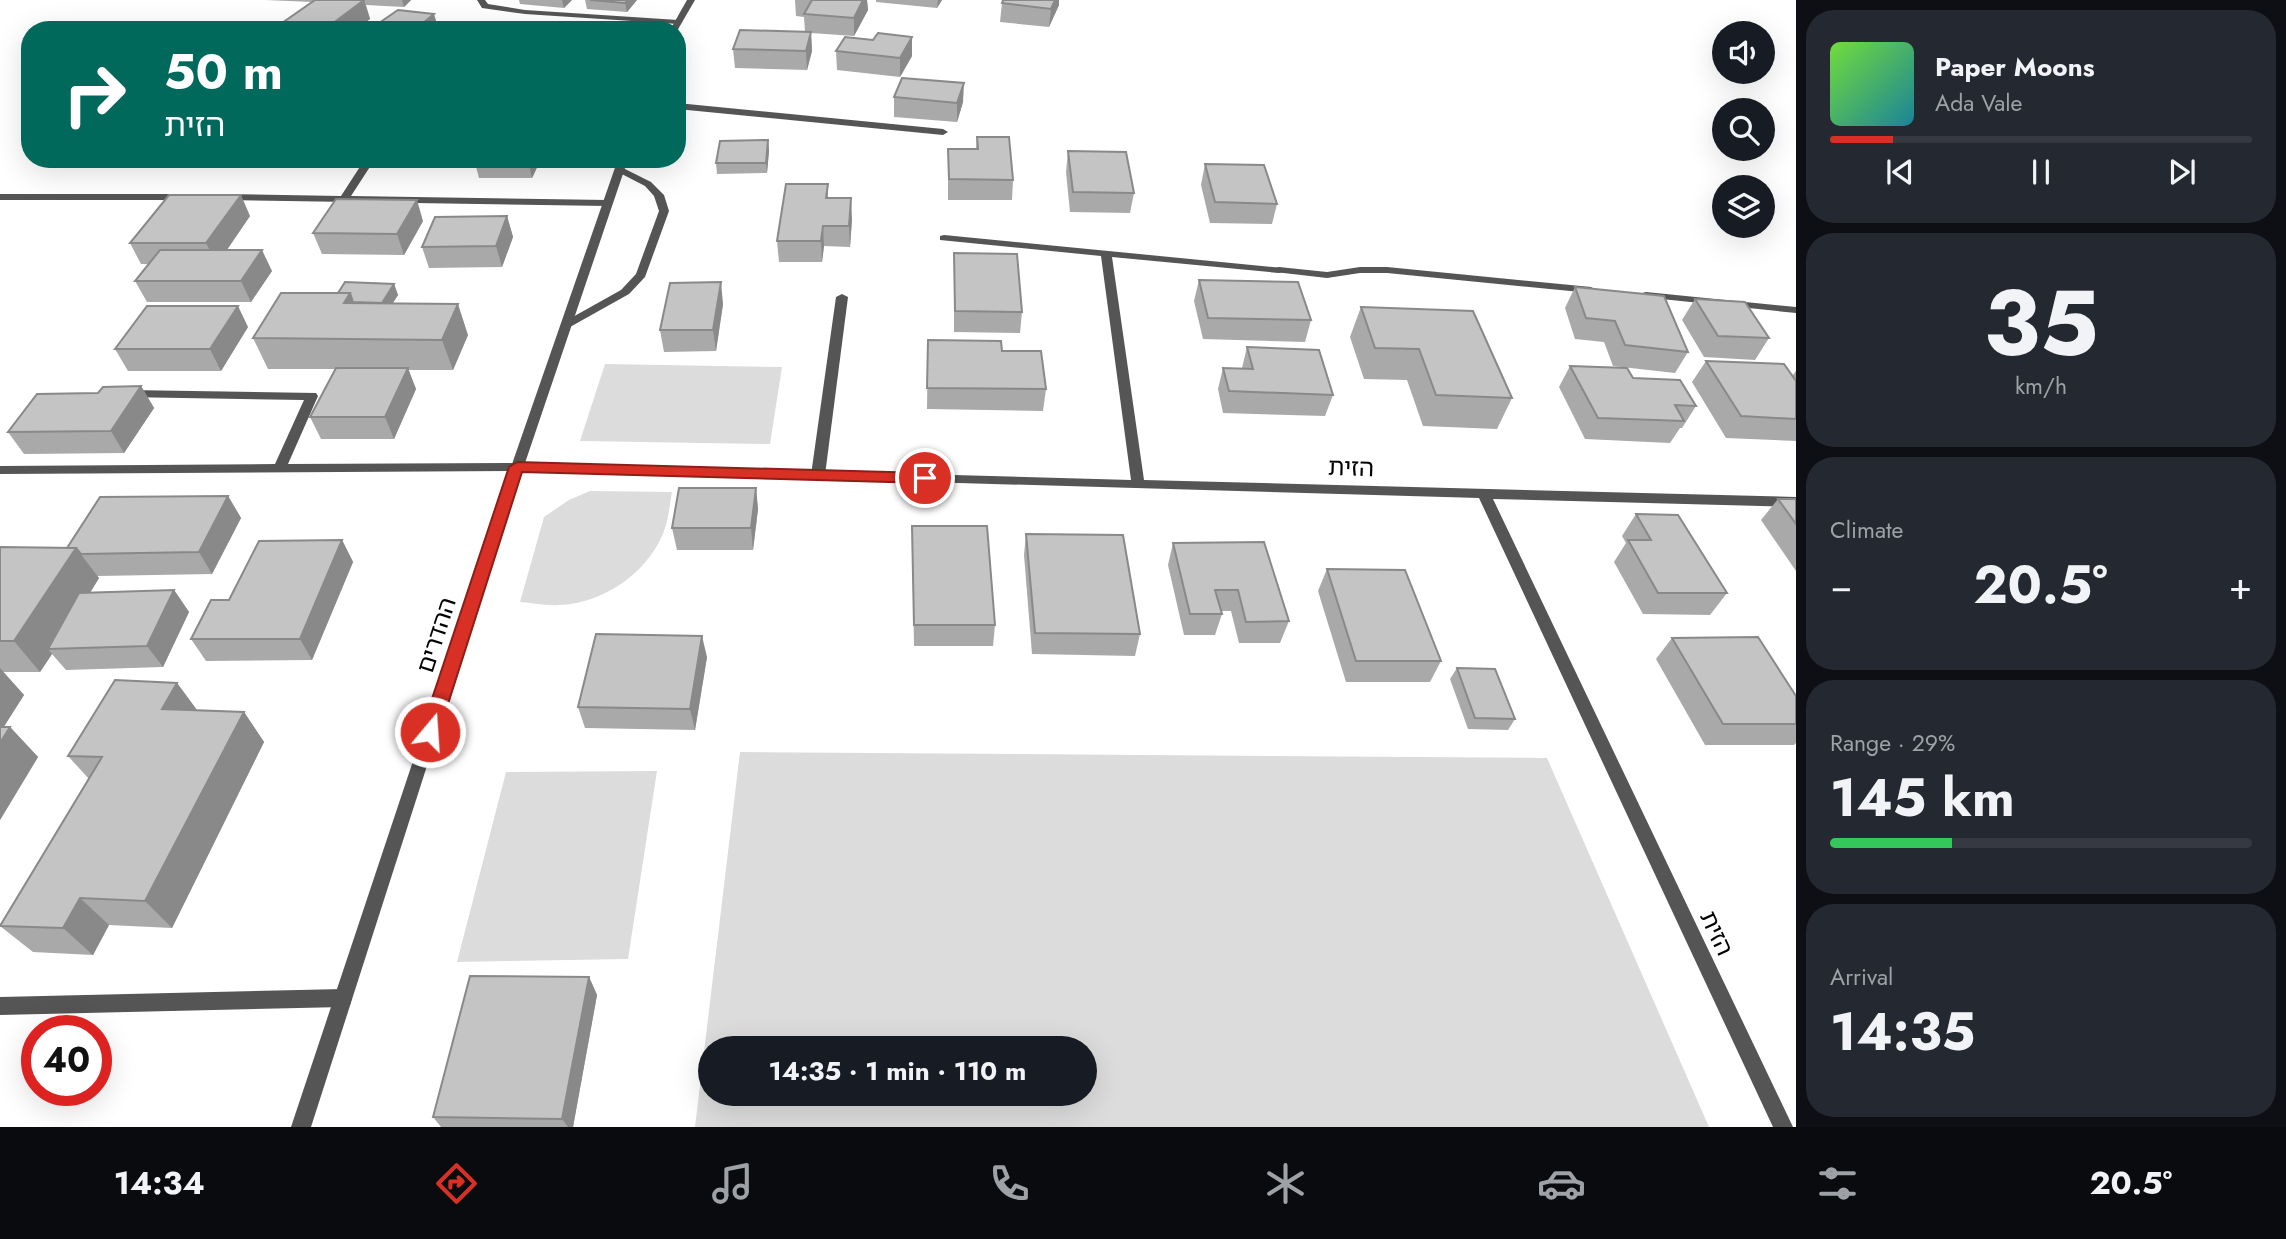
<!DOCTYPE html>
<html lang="en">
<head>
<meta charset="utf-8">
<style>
	:root { --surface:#171b24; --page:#242831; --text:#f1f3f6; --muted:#9ea1a6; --line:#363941; --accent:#d93025 }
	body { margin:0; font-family:Jost,"Noto Sans Hebrew",sans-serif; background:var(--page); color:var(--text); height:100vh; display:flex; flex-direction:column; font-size:26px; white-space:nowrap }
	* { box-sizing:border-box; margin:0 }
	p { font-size:23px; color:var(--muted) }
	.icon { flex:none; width:38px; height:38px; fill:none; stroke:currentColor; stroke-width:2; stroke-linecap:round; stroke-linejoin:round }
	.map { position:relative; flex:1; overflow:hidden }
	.panel { display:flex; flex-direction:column; gap:10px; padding:10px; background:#0d0f14; width:490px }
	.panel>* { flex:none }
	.hud { position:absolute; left:21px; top:21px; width:665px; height:147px; border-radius:28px; box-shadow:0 7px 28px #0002; background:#00695c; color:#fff; overflow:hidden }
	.fabs { position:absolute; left:1712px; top:21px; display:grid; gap:14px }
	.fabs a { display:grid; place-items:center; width:63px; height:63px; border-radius:50%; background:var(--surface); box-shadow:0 7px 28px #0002; font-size:35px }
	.speed { position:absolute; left:21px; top:1015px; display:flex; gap:14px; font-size:35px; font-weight:700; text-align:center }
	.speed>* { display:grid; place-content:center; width:91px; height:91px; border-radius:50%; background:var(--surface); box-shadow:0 7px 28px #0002; line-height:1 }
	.speed .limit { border:10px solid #d22; background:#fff; color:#111 }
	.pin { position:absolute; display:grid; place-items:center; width:60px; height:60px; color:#fff; margin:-30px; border:4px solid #fff; border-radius:50%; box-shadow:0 2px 7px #0007 }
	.me { position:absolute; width:77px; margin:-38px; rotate:18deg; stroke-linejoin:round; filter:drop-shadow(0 0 5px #0008) }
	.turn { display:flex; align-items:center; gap:24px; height:147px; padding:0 28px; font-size:32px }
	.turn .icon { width:91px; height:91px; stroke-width:2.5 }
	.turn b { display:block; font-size:49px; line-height:60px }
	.big { font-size:52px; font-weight:700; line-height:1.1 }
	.panel .widget { flex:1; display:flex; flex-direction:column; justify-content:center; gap:10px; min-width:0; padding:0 24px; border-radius:28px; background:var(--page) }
	.panel .dial { align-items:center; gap:0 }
	.dial b { font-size:91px; line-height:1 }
	.song { display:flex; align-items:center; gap:21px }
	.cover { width:84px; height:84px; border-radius:10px; background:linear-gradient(135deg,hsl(100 70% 55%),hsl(190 70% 35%)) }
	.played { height:7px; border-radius:4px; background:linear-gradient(90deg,var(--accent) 15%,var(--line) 15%) }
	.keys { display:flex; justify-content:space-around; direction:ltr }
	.heat { display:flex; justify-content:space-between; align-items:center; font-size:38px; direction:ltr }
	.charge { height:10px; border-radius:5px; background:linear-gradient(90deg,#34c759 29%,var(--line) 0) }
	.trip { position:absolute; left:698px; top:1036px; width:399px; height:70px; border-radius:35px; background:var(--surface); box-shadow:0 7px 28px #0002; font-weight:700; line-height:70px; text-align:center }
	.menu { display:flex; height:112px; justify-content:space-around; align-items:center; background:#090b0e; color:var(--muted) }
	.menu .icon { width:49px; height:49px }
	.menu .active { color:var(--accent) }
	.menu b { font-size:32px; color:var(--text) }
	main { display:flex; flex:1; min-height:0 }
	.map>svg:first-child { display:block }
</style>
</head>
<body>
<main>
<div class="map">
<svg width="1796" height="1127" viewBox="0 0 1796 1127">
	<rect width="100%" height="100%" fill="#fff"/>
	<g fill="#dcdcdc" fill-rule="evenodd">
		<path d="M605,364L782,367L770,444L580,441Z"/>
		<path d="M590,491L672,492C670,503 669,514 666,525C653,569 605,604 559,605C546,606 533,603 520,602L544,517L569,500Z"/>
		<path d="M740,752L1547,758L1709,1127H695ZM710,1048H1085V1094H710Z"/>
		<path d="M657,771L628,959L457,962L506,772Z"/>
	</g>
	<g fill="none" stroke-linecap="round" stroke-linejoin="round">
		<g fill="#555" fill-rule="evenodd">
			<path d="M477,0H485L488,4L525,10L678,20L682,22L678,24L525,14L482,8Z"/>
			<path d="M677,103L943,129L948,132L943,135L677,109Z"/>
			<path d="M365,159H375L351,196L607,200L612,203L607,206L225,200L220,197L225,194L341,196Z"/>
			<path d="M619,166L651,182L664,195L669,211L645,277L629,294L570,327H562V323L621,290L636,274L659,211L654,196L645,186L616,171V167Z"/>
			<path d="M0,194H184L189,197L184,200H0Z"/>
			<path d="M1279,267L1327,272L1360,267H1387L1591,287L1596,290L1591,293L1387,273H1360L1327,278L1275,272V268Z"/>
			<path d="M1646,292L1796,307V313L1642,297V293Z"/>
			<path d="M842,294L848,297L825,475L818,479L811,475L836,297Z"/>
			<path d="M128,390L316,393L318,396L288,464L517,463L523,467L517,471L0,474V466L275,464L304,400L124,397L122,394L124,391Z"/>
			<path d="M343,989L350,991L352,998L350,1005L343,1007L0,1015V997Z"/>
		</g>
		<g fill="#555" fill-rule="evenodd">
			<path d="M687,0H695L677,31L670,30Z"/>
			<path d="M618,159H628L525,463L1131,480L1101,256L940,240V236L944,235L1283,268V272L1279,273L1112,257L1144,480L1796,497V507L1493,499L1793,1127H1773L1479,498L512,470L511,467Z"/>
		</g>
		<path fill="#555" fill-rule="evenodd" d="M517,463L523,467L311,1127H291L511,467Z"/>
	</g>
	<g fill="#a9a9a9">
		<path d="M265,0H411L404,7L366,5L370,19L363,24L380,25L379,23L437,24L429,30H272L312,2Z"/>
		<path d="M519,0H572L564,8L520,4Z"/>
		<path d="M585,0H637L627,12L587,9Z"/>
		<path d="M795,0H867L868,10L854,36L811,33L812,51L807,70L735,68L733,49L805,32L804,17L796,16Z"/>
		<path d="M876,0H942L937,8L876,2Z"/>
		<path d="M1003,0H1059V5L1049,27L1000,22L1002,3Z"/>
		<path d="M912,37V56L900,77L837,70L836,51L873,40Z"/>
		<path d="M894,97L963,102L957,122L894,117Z"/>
		<path d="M977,137L1013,180L1012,200H948V149H976Z"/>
		<path d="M768,140L769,151L767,173L717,174L716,163Z"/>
		<path d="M1068,151L1134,193L1130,213L1070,212L1066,172Z"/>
		<path d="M474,159H541L532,178H479Z"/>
		<path d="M1205,164L1277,204L1272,224L1210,223L1201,185Z"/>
		<path d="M828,184V198L852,219L850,247L824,246L822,262H779L777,241Z"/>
		<path d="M250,216L227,250L272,271L251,302H147L135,281L148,264H141L130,243Z"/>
		<path d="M507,216L513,237L502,267L429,268L422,247Z"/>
		<path d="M423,221L404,255L322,254L313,233Z"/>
		<path d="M954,253L1022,312L1020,333L954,332Z"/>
		<path d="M1199,280L1311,320L1305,342L1203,339L1194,301Z"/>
		<path d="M394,284L398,295L392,304L468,335L453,370H408L416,389L394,439H321L310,417L336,369H268L253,338L338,293Z"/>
		<path d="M1575,287L1688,352L1675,373L1613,366L1604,342L1575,339L1565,308Z"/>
		<path d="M1695,299L1769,338L1755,360L1704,357L1682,320Z"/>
		<path d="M723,304L716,351L664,352L660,330Z"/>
		<path d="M1361,307L1512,398L1497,429L1423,426L1407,380L1364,379L1350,337Z"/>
		<path d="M248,327L221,371H128L115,349Z"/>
		<path d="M928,340L1002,351L1046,389L1043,411L927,409Z"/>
		<path d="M1247,347L1333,395L1325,416L1223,413L1218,389L1223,368H1242Z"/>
		<path d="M1706,361L1792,376L1796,371V441L1726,438L1692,382Z"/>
		<path d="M1570,366L1633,378L1696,406L1682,428H1680L1670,443L1585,439L1559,387Z"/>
		<path d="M141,386L154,408L124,453L24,454L8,432L98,393Z"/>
		<path d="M756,488L758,509L753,550H677L672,528Z"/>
		<path d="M228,496L241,518L212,574L97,576L99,578L90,593L174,590L189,612L163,667L66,670L52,654L40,672H3L24,695L3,727H10L38,757L0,820V547L67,548Z"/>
		<path d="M1778,499H1796V571L1761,520Z"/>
		<path d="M1636,514L1727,593L1710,615L1643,614L1614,562L1626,543L1622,536Z"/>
		<path d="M912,526L995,625L993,646H914Z"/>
		<path d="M1026,534L1140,634L1135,656L1032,654L1024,555Z"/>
		<path d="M342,540L353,562L312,660L206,661L191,639L229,600Z"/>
		<path d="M1173,543L1289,621L1280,643H1239L1231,611H1221L1222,614L1215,635H1184L1168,565Z"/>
		<path d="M1327,569L1441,661L1430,682H1346L1318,591Z"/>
		<path d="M1672,638L1796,696V743L1794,745H1705L1656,659Z"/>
		<path d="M707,657L695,730L585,728L578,707Z"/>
		<path d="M1457,668L1515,719L1508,730L1468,729L1450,679Z"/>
		<path d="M177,683L197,710L244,712L264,742L172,928L109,925L93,955L33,952L0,926L89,779L68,756Z"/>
		<path d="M589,977L597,995L573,1127H441L433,1117Z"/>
	</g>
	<g fill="#898989">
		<path d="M364,0L370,19L355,30H324Z"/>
		<path d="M402,0H411L404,7Z"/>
		<path d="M562,0H572L564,8Z"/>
		<path d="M628,0H637L627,12L625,3Z"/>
		<path d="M863,0H867L868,10L854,36V18Z"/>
		<path d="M938,0H942L937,8Z"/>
		<path d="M1055,0H1059V5L1049,27L1051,9Z"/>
		<path d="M434,14L437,24L429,30H417V28Z"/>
		<path d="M811,32L812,51L807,70L806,51Z"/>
		<path d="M912,37V56L900,77V58Z"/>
		<path d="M964,83L963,102L957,122V103Z"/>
		<path d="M768,140L769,151L767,173L766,163Z"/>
		<path d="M528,159H541L532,178Z"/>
		<path d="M241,195L250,216L217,264L206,243Z"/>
		<path d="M851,198L852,219L850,247L849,226Z"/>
		<path d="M417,200L423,221L404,255L397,234Z"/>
		<path d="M507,216L513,237L502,267L496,246Z"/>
		<path d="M823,226L824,246L822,262L821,241Z"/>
		<path d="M262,250L272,271L251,302L241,281Z"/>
		<path d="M721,282L723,304L716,351L713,330Z"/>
		<path d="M394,284L398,295L386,314L382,303Z"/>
		<path d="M350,293L362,324L344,303Z"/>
		<path d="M458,304L468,335L453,370L442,340Z"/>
		<path d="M238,306L248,327L221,371L210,349Z"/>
		<path d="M408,368L416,389L394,439L385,417Z"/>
		<path d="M141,386L154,408L124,453L111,431Z"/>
		<path d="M756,488L758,509L753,550L751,528Z"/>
		<path d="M228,496L241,518L212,574L199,552Z"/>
		<path d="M342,540L353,562L312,660L300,639Z"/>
		<path d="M76,548L99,578L55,649H48L52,654L40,672L14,641Z"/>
		<path d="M174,590L189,612L163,667L147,646Z"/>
		<path d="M702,636L707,657L695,730L690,709Z"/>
		<path d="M0,668L24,695L0,733Z"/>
		<path d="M177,683L199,713L162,709Z"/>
		<path d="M244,712L264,742L172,928L145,901Z"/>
		<path d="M10,727L38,757L0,820V743Z"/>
		<path d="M80,898L109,925L93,955L63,928Z"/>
		<path d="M589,977L597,995L573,1127H568L562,1119Z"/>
	</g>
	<g fill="#c4c4c4" stroke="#898989" stroke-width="2">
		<path d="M315,0H364L324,30H272Z"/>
		<path d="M590,0H628L625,3Z"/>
		<path d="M812,0H863L854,18L804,14Z"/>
		<path d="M1003,0H1055L1051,9L1002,3Z"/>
		<path d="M398,10L434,14L417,28L379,23Z"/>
		<path d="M355,24L428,28L426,30H348Z"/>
		<path d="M740,30L811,32L806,51L733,49Z"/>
		<path d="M878,33L912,37L900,58L836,51L845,37L873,40Z"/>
		<path d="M902,78L964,83L957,103L894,97Z"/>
		<path d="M977,137H1009L1013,180L949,179L948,149H978Z"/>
		<path d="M768,140L766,163H716L720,141Z"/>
		<path d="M1068,151L1126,152L1134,193L1073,192Z"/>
		<path d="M1205,164L1264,165L1277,204L1215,202Z"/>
		<path d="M786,184H828L826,198H851L849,226H823L821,241H777Z"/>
		<path d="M169,195H241L206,243H130Z"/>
		<path d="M336,199L417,200L397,234L313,233Z"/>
		<path d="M507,216L496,246L422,247L435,217Z"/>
		<path d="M160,250H262L241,281H135Z"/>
		<path d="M954,253L1017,254L1022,312L955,311Z"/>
		<path d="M1199,280L1298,282L1311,320L1208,318Z"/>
		<path d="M345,282L394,284L382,303L353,302L350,293H338Z"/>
		<path d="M721,282L713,330H660L670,283Z"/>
		<path d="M1575,287L1664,296L1688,352L1625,345L1615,321L1586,318Z"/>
		<path d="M281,293H350L344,303L458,304L442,340L253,338Z"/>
		<path d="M1695,299L1745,302L1769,338L1718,336Z"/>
		<path d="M147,306H238L210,349H115Z"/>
		<path d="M1361,307L1473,311L1512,398L1436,395L1419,349L1375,348Z"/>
		<path d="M928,340L1001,341L1002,351H1041L1046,389L927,388Z"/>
		<path d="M1247,347L1319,350L1333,395L1229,391L1223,368L1253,369Z"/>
		<path d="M1706,361L1784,364L1796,381V419L1741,416Z"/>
		<path d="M1570,366L1627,368L1633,378L1680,380L1696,406L1675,405L1684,421L1598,418Z"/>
		<path d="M336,368H408L385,417H310Z"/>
		<path d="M141,386L111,431L8,432L37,394L98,393L103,387Z"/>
		<path d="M679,488H756L751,528H672Z"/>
		<path d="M228,496L199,552L81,554L76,548H67L100,497Z"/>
		<path d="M1778,499H1796V524Z"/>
		<path d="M1636,514L1678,515L1727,593H1658L1628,540H1651Z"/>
		<path d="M912,526H987L995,625H914Z"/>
		<path d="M1026,534L1123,535L1140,634L1035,633Z"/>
		<path d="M342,540L300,639H191L211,600H229L259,541Z"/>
		<path d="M1264,542L1289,621L1246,622L1238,590H1215L1222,614H1190L1173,543Z"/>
		<path d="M0,547L76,548L14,641H0Z"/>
		<path d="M1327,569L1405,570L1441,661H1356Z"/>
		<path d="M174,590L147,646L48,649L79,593Z"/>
		<path d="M596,634L702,636L690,709L578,707Z"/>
		<path d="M1758,637L1796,696V724H1723L1672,638Z"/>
		<path d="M1457,668L1495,669L1515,719L1475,718Z"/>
		<path d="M115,680L177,683L162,709L244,712L145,901L80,898L63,928L0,926L102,757L68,756Z"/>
		<path d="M0,727H10L0,743Z"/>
		<path d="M470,976L589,977L562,1119L433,1117Z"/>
	</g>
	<path fill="#d93025" stroke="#8d1f18" stroke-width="2" d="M517,462L925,473L932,478L925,483L522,472L439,732L436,737L430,740L423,737L421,732L509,467Z"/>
	<g text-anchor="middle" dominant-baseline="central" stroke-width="5" stroke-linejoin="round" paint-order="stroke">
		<g font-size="24" fill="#000" stroke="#fff">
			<text transform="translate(1351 467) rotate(2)">הזית</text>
			<text transform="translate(436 635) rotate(-72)">ההדרים</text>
			<text transform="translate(1717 933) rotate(65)">הזית</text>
		</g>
	</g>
</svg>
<div class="fabs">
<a><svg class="icon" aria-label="sound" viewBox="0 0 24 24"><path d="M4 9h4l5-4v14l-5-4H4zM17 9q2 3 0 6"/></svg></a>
<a><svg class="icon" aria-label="search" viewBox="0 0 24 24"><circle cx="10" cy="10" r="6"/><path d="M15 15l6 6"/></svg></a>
<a><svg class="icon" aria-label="layers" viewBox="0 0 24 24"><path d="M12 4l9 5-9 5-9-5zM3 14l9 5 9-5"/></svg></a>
</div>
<div class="speed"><div class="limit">40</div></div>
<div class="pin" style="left:925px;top:478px;background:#d93025"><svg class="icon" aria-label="arrive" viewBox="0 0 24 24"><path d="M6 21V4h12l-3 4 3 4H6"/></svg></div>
<svg class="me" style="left:430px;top:732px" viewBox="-20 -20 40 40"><circle r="17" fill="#d93025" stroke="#fff" stroke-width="3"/><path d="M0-11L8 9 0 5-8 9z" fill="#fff"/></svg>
<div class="trip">14:35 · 1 min · 110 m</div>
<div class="hud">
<div class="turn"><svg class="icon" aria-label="right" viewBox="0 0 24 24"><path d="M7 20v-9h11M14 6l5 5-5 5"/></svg><div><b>50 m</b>הזית</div></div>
</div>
</div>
<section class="panel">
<div class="widget">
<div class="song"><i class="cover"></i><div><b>Paper Moons</b><p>Ada Vale</p></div></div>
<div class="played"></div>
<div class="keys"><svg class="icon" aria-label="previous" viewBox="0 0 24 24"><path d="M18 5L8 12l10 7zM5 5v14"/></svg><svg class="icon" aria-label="pause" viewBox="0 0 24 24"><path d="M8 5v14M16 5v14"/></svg><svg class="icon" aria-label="next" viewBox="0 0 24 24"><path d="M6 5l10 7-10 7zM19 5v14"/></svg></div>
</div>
<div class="widget dial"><b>35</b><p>km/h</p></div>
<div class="widget"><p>Climate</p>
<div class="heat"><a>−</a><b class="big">20.5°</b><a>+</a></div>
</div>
<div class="widget"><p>Range · 29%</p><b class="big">145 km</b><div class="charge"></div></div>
<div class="widget"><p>Arrival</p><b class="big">14:35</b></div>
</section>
</main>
<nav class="menu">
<b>14:34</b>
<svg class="icon active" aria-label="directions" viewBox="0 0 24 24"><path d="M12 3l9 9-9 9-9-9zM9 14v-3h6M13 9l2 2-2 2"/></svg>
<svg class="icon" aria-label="music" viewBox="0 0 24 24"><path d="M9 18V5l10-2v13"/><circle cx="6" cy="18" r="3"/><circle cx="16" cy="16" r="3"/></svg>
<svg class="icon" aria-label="phone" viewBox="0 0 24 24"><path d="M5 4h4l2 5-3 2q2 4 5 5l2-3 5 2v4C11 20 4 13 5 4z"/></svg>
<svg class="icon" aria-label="climate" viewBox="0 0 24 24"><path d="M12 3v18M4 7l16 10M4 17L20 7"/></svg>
<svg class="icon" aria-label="car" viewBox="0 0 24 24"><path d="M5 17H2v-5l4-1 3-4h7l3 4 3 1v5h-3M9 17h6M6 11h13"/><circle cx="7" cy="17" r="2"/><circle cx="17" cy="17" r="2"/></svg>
<svg class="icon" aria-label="filters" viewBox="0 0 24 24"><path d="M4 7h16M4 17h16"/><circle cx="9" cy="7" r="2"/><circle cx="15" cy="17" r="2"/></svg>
<b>20.5°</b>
</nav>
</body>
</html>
